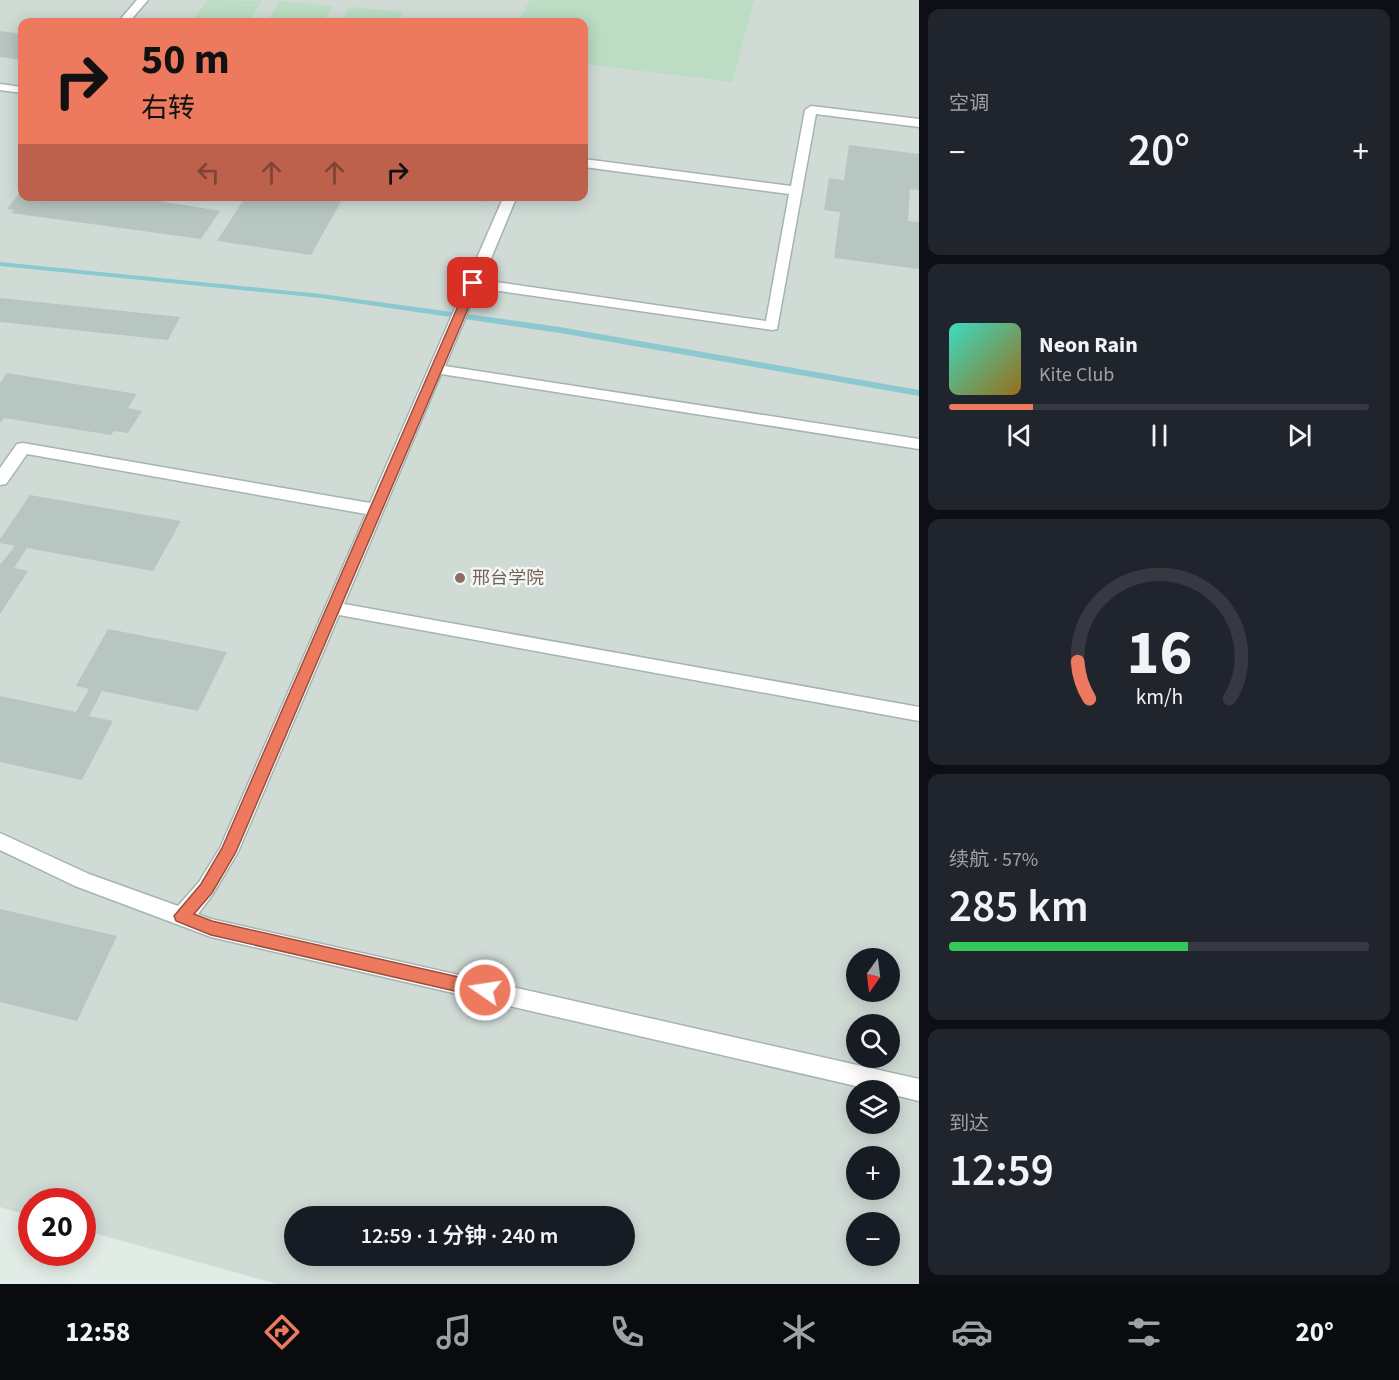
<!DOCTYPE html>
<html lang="zh">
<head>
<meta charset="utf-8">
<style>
  body { margin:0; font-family:"Source Sans 3","Noto Sans SC",sans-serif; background:#20242c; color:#f1f3f6; height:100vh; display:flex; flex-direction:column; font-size:22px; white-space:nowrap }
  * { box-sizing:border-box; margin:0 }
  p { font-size:20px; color:#9ea1a6 }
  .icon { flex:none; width:33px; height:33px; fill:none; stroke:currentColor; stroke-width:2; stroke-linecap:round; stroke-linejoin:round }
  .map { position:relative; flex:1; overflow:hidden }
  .panel { display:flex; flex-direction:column; gap:9px; padding:9px; background:#0d0f14; width:480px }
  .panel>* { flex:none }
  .guide { position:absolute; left:18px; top:18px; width:570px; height:183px; border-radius:12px; box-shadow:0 3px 15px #0003; background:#ed7a5f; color:#111; overflow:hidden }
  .needle { width:39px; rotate:194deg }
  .fabs { position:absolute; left:846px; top:948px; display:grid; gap:12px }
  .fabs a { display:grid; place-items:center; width:54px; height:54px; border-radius:50%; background:#171b24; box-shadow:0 3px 15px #0003; font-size:30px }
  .speed { position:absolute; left:18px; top:1188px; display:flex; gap:12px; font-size:30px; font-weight:700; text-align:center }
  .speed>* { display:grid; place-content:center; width:78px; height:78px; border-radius:50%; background:#171b24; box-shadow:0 3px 15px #0003; line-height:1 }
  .speed .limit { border:9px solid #d22; background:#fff; color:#111 }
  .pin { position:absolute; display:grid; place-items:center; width:51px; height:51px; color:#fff; margin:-26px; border-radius:12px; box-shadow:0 3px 9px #0006 }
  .me { position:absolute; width:66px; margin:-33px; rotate:283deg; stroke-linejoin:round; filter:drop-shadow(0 0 4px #0008) }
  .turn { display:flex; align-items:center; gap:21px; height:126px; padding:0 24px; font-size:27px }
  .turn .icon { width:78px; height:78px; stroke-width:2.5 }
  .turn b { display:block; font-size:42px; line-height:51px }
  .lanes { display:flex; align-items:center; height:57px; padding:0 24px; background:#0003; justify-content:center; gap:30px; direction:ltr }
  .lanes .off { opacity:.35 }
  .big { font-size:45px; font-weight:600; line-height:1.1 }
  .panel .widget { flex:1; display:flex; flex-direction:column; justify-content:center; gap:9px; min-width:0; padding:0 21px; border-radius:12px; background:#20242c }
  .panel .dial { align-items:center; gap:0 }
  .dial svg { height:156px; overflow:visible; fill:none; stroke:#363941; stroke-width:7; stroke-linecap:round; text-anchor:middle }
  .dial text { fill:#f1f3f6; stroke:none }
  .song { display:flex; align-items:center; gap:18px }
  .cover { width:72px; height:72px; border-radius:9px; background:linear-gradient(135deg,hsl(170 70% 55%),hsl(40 70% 35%)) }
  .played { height:6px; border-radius:3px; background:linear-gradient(90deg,#ed7a5f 20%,#363941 20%) }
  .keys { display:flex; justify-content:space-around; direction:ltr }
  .heat { display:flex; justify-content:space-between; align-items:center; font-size:33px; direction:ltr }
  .charge { height:9px; border-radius:4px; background:linear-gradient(90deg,#34c759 57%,#363941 0) }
  .trip { position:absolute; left:284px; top:1206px; width:351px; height:60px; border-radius:30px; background:#171b24; box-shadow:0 3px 15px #0003; font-weight:600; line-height:60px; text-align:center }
  .menu { display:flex; height:96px; justify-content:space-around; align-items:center; background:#090b0e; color:#9ea1a6 }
  .menu .icon { width:42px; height:42px }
  .menu .selected { color:#ed7a5f }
  .menu b { font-size:27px; color:#f1f3f6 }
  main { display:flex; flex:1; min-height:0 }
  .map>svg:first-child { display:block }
</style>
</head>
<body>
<main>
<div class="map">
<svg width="919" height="1284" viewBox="0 0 919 1284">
  <rect width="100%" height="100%" fill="#e2ece7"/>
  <path fill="#d0dbd6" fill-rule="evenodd" d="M0,0h919v1284h-642l-194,-54 -1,-28h-50l-1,14 -31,-9zM22,22h562v174h-562zM856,958h34v34h-34zM856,1024h34v34h-34zM856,1090h34v34h-34zM856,1156h34v34h-34zM294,1216h330v40h-330zM856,1222h34v34h-34z"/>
  <g fill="#bcdcc3">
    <path d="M208,0l54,1 -14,21h-56z"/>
    <path d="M530,0h224l-22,82 -148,-18v-42h-65z"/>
    <path d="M280,1l52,5 -9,16h-56z"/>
    <path d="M350,7l53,5 -6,10h-56z"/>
  </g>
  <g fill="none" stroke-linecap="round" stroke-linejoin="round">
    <path fill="#8cc8cf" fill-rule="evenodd" d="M0,262l321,32 239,33 359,63v6l-359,-63 -239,-35 -321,-32z"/>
  </g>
  <g fill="#b7c6c0">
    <path d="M0,31l22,3v26l-22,-3z"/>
    <path d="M849,145l70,9v36l-9,-1 -2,32 11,1v47l-85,-11 6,-46 -16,-2 5,-32 15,2z"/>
    <path d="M22,190v6h108l90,15 -19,28 -190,-26 3,-3 -7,-1z"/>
    <path d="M246,196h98l-33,59 -94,-14z"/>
    <path d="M455,196h32l-3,6z"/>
    <path d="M0,298l180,19 -12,23 -168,-18z"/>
    <path d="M7,373l130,21 -9,14 14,3 -14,22 -14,-2 -3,4 -107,-17 -4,5v-40z"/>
    <path d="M30,495l151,26 -28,50 -126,-23 -13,20 14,3 -28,43v-49l15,-19 -15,-3v-4z"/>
    <path d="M108,629l119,23 -29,59 -96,-20 -13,25 24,5 -31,59 -82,-18v-66l76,16 13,-23 -13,-3z"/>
    <path d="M0,909l117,27 -40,85 -77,-19z"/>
  </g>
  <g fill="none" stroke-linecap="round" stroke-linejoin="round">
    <g stroke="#a5b4ae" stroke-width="3">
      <g id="minor">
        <path d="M137,0h11l-19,22h-11z"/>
        <path d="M0,84l22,3v6l-22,-3z"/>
        <path d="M811,106l108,13v8l-103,-13 -39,215 -5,1 -294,-42 -33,78 474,73v10l-478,-75 -97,230 575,103v14l-580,-106 -101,237 -25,42 -15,20 13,5 708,160v22l-29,-7v-4h-17l-662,-153 -136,-51 -75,-36v-17l89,41 89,32 21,-24 21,-34 146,-334 -339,-60 -21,30 -6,1v-17l17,-24 6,-1 347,60 134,-307h13l-35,84 284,41 23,-127 -205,-27v-8l207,27 14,-76z"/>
      </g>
    </g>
    <use href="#minor" fill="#fff" fill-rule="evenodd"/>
  </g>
  <path fill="#ed7a5f" stroke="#9a4f3e" stroke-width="1.5" d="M473,280l6,3 -243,569 -24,41 -18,21 18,7 273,62 6,2 3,5 -3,6 -6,2 -274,-63 -35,-14 -2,-5 27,-32 21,-36 246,-565z"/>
  <circle fill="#8d6e63" stroke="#f2f8f5" stroke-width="2" cx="460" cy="578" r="6"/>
  <g text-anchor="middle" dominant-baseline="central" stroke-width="5" stroke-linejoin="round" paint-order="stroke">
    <g font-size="18" fill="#785e54" stroke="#f2f8f5" text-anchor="start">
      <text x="472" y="578">邢台学院</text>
    </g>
  </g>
</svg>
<div class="fabs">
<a><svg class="needle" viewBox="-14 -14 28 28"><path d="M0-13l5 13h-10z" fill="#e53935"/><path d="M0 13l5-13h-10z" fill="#9ea1a6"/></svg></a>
<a><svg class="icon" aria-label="search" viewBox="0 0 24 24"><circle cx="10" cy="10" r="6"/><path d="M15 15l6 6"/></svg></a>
<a><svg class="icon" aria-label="layers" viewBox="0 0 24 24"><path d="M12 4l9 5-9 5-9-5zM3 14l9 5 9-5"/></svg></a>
<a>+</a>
<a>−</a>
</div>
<div class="speed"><div class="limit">20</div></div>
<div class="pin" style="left:473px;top:283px;background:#d93025"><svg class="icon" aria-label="arrive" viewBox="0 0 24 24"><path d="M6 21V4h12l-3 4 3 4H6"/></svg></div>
<svg class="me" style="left:485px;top:990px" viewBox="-20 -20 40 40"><circle r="17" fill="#ed7a5f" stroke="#fff" stroke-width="3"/><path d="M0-11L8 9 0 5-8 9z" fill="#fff"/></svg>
<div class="trip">12:59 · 1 分钟 · 240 m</div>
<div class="guide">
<div class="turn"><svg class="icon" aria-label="right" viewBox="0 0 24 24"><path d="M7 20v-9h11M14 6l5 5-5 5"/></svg><div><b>50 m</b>右转</div></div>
<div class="lanes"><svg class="icon off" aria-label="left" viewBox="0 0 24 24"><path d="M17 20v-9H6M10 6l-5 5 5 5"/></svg><svg class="icon off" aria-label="ahead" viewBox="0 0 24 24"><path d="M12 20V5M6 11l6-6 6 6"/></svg><svg class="icon off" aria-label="ahead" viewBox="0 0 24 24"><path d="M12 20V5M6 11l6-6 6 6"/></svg><svg class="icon" aria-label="right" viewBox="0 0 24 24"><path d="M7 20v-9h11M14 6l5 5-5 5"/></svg></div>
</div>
</div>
<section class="panel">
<div class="widget"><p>空调</p>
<div class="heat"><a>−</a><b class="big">20°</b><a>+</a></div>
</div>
<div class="widget">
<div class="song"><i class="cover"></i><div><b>Neon Rain</b><p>Kite Club</p></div></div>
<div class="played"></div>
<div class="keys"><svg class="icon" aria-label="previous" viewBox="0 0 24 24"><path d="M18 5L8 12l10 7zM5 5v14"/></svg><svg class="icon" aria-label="pause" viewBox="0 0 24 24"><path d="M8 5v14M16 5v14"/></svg><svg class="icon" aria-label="next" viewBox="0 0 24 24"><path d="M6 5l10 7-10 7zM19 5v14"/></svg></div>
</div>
<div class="widget dial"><svg viewBox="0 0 100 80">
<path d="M14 69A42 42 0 1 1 86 69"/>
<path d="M14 69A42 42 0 0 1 8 50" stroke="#ed7a5f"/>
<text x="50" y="56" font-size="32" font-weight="700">16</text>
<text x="50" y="72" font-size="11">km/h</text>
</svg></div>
<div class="widget"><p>续航 · 57%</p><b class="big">285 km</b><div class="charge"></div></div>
<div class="widget"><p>到达</p><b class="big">12:59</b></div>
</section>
</main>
<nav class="menu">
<b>12:58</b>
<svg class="icon selected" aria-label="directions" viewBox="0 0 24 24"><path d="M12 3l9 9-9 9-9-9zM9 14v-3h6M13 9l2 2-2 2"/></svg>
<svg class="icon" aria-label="music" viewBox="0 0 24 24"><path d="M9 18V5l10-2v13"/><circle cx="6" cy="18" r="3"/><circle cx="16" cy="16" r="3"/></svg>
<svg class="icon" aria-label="phone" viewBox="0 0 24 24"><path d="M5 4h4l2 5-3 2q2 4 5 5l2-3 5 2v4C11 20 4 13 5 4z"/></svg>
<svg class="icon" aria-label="climate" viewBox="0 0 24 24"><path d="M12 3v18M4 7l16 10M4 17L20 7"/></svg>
<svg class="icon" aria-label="car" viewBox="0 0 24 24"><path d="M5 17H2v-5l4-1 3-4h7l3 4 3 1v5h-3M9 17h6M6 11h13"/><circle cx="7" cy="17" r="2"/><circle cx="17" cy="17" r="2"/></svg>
<svg class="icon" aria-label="filters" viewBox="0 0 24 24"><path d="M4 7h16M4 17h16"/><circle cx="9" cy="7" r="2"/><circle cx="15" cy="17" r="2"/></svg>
<b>20°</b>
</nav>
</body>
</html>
